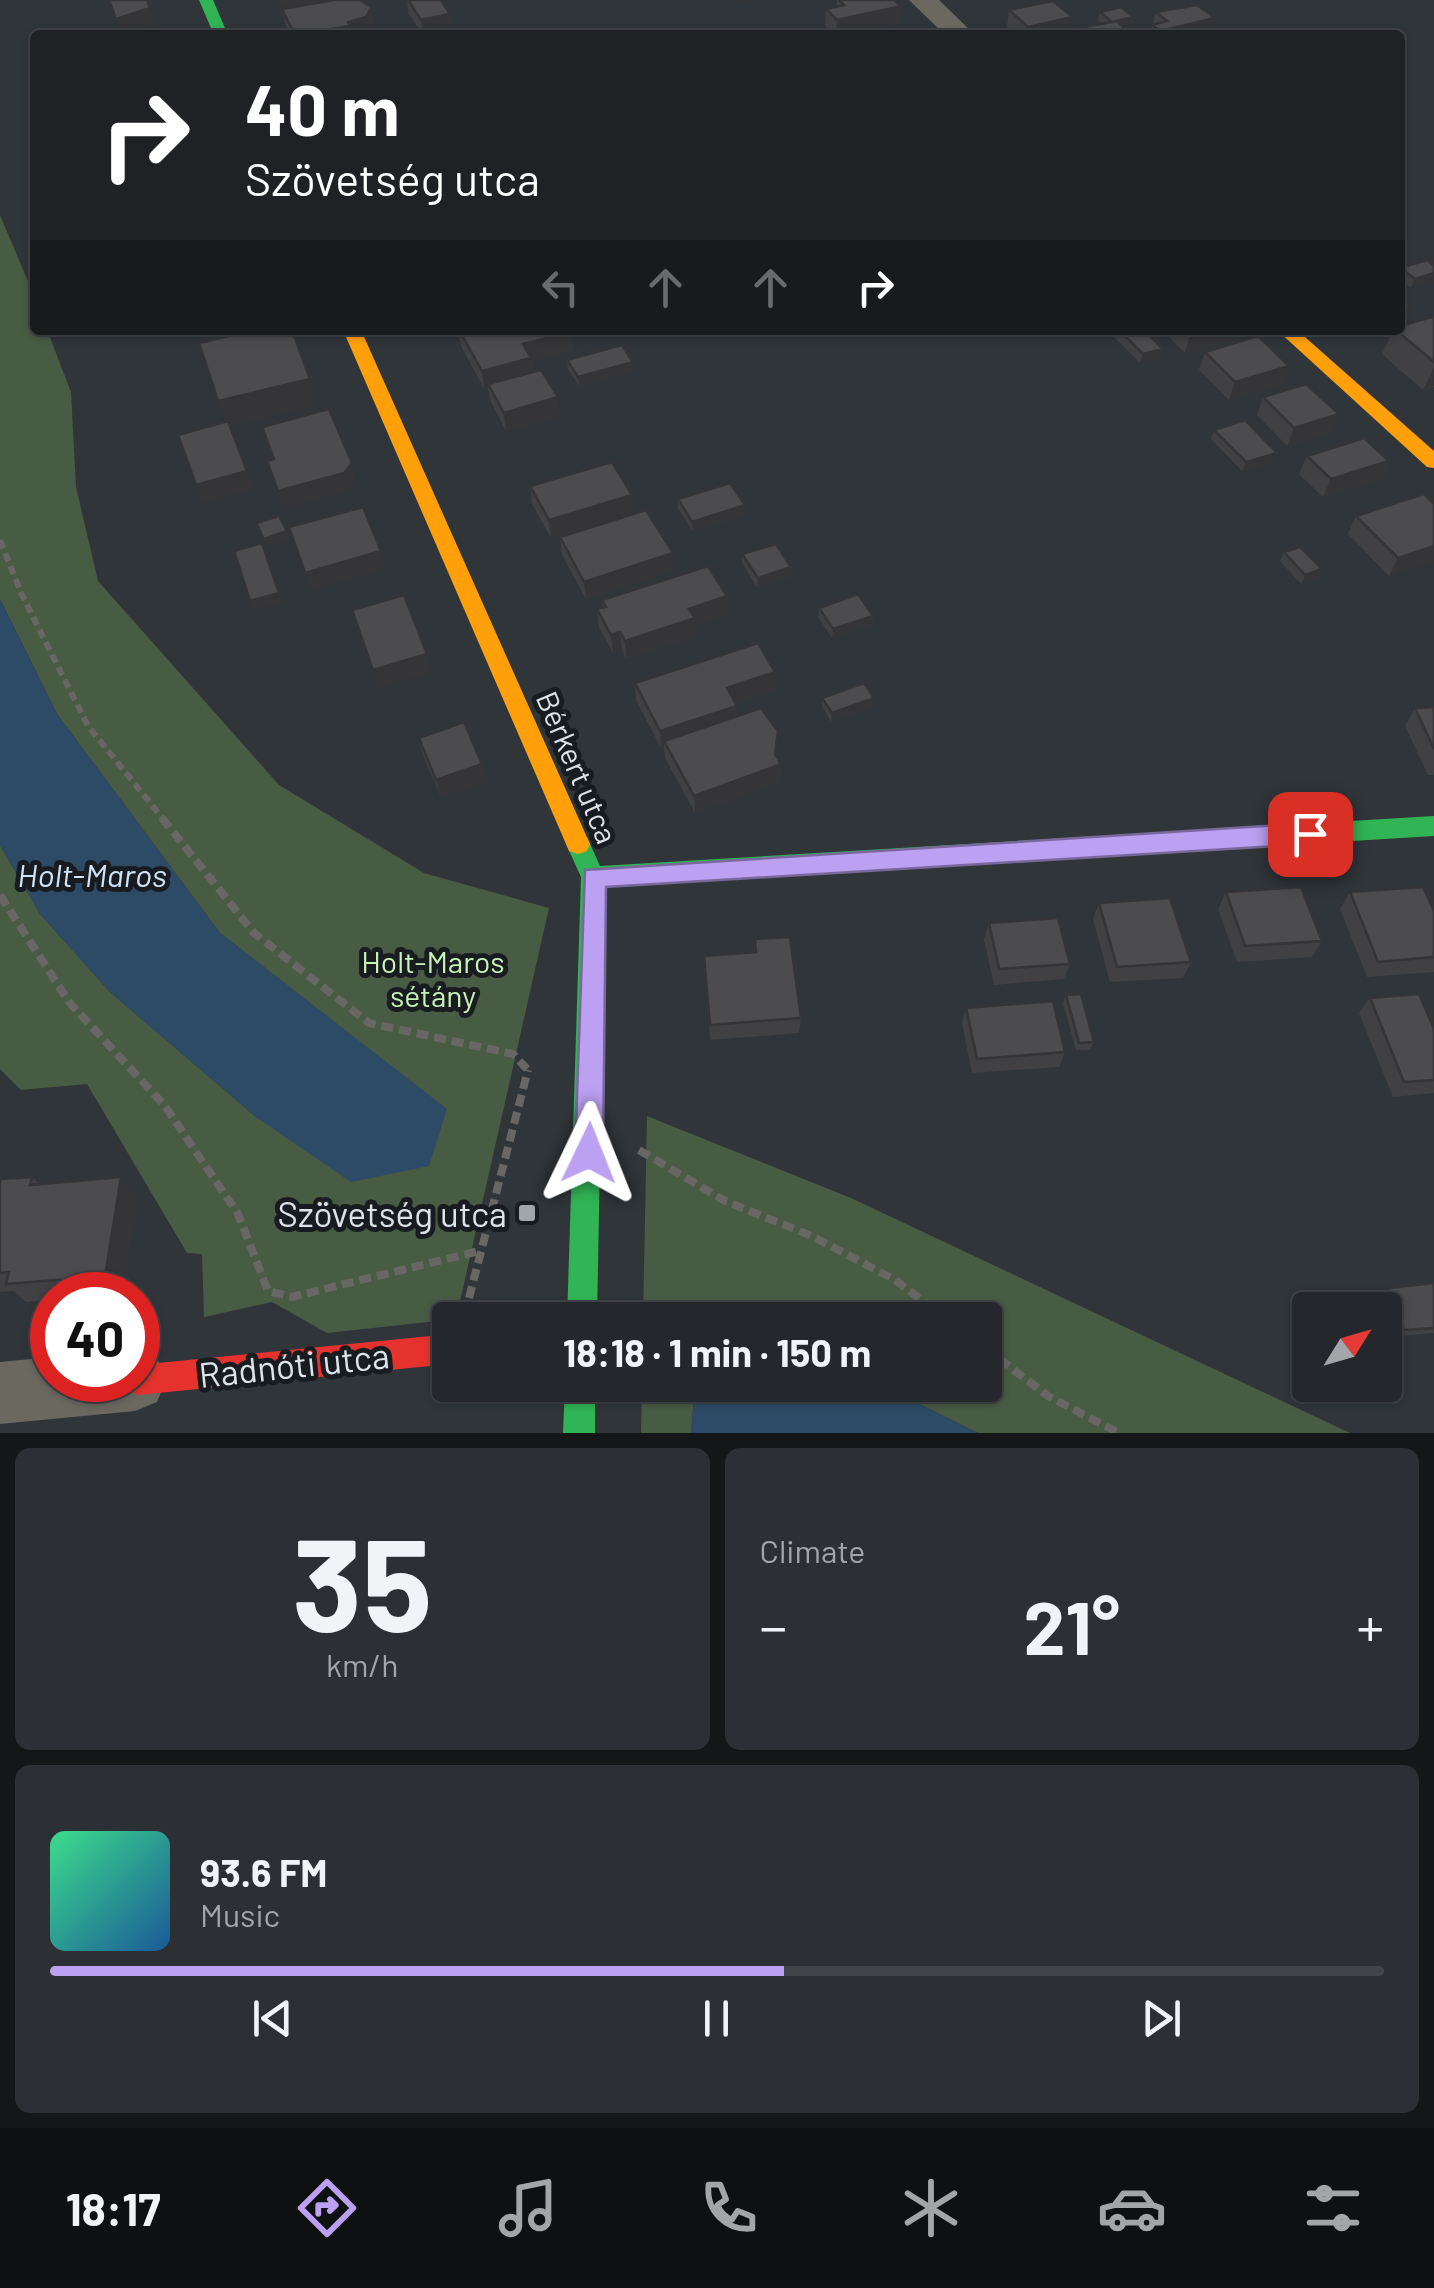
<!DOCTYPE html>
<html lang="en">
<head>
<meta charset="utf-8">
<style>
  body { margin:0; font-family:Barlow,sans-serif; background:#2c3034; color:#f1f3f6; height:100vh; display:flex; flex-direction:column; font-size:38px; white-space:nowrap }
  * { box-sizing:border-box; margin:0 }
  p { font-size:32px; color:#a3a6a9 }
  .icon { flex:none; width:55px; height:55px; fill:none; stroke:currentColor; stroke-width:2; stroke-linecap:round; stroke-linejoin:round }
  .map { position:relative; height:1433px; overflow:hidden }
  .panel { display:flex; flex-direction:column; gap:15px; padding:15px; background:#141618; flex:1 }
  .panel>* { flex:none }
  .banner { position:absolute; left:30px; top:30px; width:1375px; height:305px; border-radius:10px; box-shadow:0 2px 8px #0004,0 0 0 2px #414448; background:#202124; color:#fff; overflow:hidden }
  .needle { width:65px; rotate:53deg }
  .controls { position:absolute; left:1292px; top:1292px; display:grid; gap:20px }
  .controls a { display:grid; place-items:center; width:110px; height:110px; border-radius:10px; background:#24282c; box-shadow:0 2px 8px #0004,0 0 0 2px #414448; font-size:50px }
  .speed { position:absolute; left:30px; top:1272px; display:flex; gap:20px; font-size:50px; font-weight:700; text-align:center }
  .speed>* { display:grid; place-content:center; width:130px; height:130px; border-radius:50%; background:#24282c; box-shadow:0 2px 8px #0004,0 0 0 2px #414448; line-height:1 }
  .speed .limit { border:15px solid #d22; background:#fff; color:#111 }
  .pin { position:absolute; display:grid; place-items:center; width:85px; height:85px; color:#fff; margin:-42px; border-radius:20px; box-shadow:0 5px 15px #0006 }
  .me { position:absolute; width:110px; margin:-55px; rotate:2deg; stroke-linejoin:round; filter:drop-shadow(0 0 8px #0008) }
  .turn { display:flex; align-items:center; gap:35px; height:210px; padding:0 50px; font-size:45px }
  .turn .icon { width:130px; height:130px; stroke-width:2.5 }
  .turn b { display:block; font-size:70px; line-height:85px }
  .lanes { display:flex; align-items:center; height:95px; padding:0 50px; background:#0003; justify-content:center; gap:50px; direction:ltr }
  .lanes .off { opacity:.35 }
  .big { font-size:75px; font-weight:700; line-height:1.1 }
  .panel .card { flex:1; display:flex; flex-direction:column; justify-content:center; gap:15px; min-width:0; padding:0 35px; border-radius:15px; background:#2c3034 }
  .panel .dial { align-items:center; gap:0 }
  .dial b { font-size:130px; line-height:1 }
  .song { display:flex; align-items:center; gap:30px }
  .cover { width:120px; height:120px; border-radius:15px; background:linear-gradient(135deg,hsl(150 70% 55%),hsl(210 70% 35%)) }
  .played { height:10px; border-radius:5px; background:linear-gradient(90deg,#bca0f2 55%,#414448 55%) }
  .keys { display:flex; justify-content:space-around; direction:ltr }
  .heat { display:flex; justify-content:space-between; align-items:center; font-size:55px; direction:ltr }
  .panel .tiles { flex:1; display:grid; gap:15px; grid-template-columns:1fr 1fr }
  .card:last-child { grid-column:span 2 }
  .trip { position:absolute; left:432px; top:1302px; width:570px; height:100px; border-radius:10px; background:#24282c; box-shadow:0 2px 8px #0004,0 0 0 2px #414448; font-weight:700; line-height:100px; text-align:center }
  .tabs { display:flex; height:160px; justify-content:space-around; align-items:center; background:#0e1012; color:#a3a6a9 }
  .tabs .icon { width:70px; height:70px }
  .tabs .on { color:#bca0f2 }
  .tabs b { font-size:45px; color:#f1f3f6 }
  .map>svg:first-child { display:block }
</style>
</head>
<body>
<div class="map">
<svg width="1434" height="1433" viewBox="0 0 1434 1433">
  <rect width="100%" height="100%" fill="#30353a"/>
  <g fill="#485b43">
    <path d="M0,215l35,83v32h12l24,62 5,95 22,94 181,204 145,88 125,35 -93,411 -129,14 -55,-31 -68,15 -2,-63 -15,-1 -100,-169 -66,6 -21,-21v-224l40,69 70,78 146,125 191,-7 -227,-177 -163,-219 -57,-115z"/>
    <path d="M647,1116l204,82 499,235h-372l-97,-48h104v-65h-207l-11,-8 -22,8h-102z"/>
    <path d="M642,1385h53l-4,48h-50z"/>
  </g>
  <g fill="#2d4a66">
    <path d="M0,599l57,115 163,219 227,176 -18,57 -78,16 -95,-65 -146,-125 -70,-78 -40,-69z"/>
    <path d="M695,1385h186l97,48h-287z"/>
  </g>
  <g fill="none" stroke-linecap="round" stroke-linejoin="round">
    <path stroke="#686763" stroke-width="6" stroke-dasharray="9 5" stroke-linecap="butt" d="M0,540l22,55 66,131 76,94"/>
    <g stroke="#686763" stroke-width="8" stroke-dasharray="12 6" stroke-linecap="butt">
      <path d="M162,818l92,115 115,90 144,31 14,15"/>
      <path d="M0,895l69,107 96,104 73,108 30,77 24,6 187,-46"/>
      <path d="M639,1150l86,51 87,35 83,44 53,40"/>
      <path d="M469,1298l59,-228"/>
      <path d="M985,1348l63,48 71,37"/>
    </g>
    <g fill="#6a685f" fill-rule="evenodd">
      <path d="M909,0h30l36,35h-30z"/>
      <path d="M138,1350l19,8 9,22 -9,22 -22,9 -135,13v-62l52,-5v23h86z"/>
    </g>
    <g fill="#30b455" fill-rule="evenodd">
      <path d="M199,0h14l15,35h-14z"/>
      <path d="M1434,816v20l-829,51 -8,433h-30l14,-443 -15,-33 3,-7 9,-3 9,3 13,29z"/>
      <path d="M565,1385h30v48h-32z"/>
    </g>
    <g fill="#ff9f0a" fill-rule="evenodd">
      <path d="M343,330h18l229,514 -3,7 -9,3 -9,-3 -3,-7z"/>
      <path d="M1277,330h20l137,121v17l-7,-1z"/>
    </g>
    <path fill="#e5322d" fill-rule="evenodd" d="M450,1334v30l-312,31 -11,-4 -4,-11h15v-15z"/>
  </g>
  <g fill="#414043">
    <path d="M407,0h34l9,14 3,17 -19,4h-11l-14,-21z"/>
    <path d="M837,0h57l7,6 -2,17 -54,12h-11l-9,-9 1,-17 10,-2z"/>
    <path d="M371,7l3,16 -5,11 -4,1h-75l-4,-9 -4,-17z"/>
    <path d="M1009,10l61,19 32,-5 -4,-4 2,-8 33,5 -1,9 -8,2 7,7h-115l-9,-8z"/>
    <path d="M1156,12l59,6 -4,17h-61z"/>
    <path d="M1427,260l-16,28 -11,-8v-12z"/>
    <path d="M1434,318v69l-11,3 -41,-36 11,-24h7z"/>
    <path d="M458,330l113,2 2,18 -41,11 1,11 27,44 -54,15 -15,-29 -3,-14 -4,1 -23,-43z"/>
    <path d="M1115,330h29l19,19 -3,9 -20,5 -27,-27z"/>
    <path d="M1162,330h75l-3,9 -49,14z"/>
    <path d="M1353,330h29l-22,6z"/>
    <path d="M1205,352l78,32 -54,16 -30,-30z"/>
    <path d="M567,360l66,2v9l-54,15 -11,-17z"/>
    <path d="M1263,397l76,17 -8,18 -44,14 -30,-31z"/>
    <path d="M1214,430l60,32 -32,9 -31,-32z"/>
    <path d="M1307,456l82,5 -8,18 -58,18 -24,-23z"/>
    <path d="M530,486l103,27 -82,25 -19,-34z"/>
    <path d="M678,499l67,16 -53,16 -14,-23z"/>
    <path d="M1434,504l-45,72 -41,-42 8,-18z"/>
    <path d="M560,537l113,34 -87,28 -24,-44z"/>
    <path d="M1284,552l38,17 -4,9 -17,6 -21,-23z"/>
    <path d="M742,554l49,13v9l-34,11 -15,-24z"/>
    <path d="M602,600l125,14 -32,11v11l-69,23 -4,-9 -9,3 -14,-26 -2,-18 6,-1z"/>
    <path d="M819,608l54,8 -1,9 -40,13 -14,-21z"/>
    <path d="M635,683l140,7 -40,13 2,3 -1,10 40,40 5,8 -1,17 -85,32 -30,-55 -1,-11 -3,1 -25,-48z"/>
    <path d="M822,698l51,9 -42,15 -9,-16z"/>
    <path d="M1434,707v68h-6l-23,-49 10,-18z"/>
    <path d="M419,738l63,26 4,17 -45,16 -18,-42z"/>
    <path d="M1226,892l96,49 -10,16 -75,5 -19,-53z"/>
    <path d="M1350,892l84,19v61l-67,5 -27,-68z"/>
    <path d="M1099,903l92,59 -8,16 -73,4 -17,-63z"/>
    <path d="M989,923l81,41 -6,15 -70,6 -10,-46z"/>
    <path d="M755,939l46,79 -2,15 -89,7 -6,-84 50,-4z"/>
    <path d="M1066,995l28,47 -4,8h-14l-13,-47z"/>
    <path d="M1370,998l64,31v64l-41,4 -34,-84z"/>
    <path d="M966,1008l99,44 -6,15 -87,6 -10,-50z"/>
    <path d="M32,1177l7,7 98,12 -15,98 -70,1v4l-26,3 -12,-11 -14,1v-113z"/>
    <path d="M1434,1283v50l-36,3 -15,-42 6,-6z"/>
  </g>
  <g fill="#353437">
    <path d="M278,0h45l-43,8z"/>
    <path d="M739,0h19l-19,4z"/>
    <path d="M901,6l-2,17 -54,12h-9l1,-15z"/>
    <path d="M371,7l3,16 -5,11 -69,1 48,-13z"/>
    <path d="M150,8l5,17 -34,10 -5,-16z"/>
    <path d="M450,14l3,17 -19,4h-10l-3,-15z"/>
    <path d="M1073,17l-4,17 -6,1h-36l1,-8z"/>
    <path d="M1133,17l-1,9 -22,4 2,-8z"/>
    <path d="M1215,18l-4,17h-52l1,-4z"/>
    <path d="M1434,273v8l-23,7 4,-9z"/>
    <path d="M1411,306l-8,18h-3v-15z"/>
    <path d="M426,330h17l-16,4z"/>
    <path d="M1208,330h29l-3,9 -49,14 5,-18z"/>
    <path d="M1363,330h19l-22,6z"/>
    <path d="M571,332l2,18 -41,11 1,15 -45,8v4l-4,1 -2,-18 41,-27z"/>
    <path d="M1163,349l-3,9 -20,5 3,-9z"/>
    <path d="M633,362v9l-54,15 -1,-9z"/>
    <path d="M1289,366l-6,18 -54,16 6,-18z"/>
    <path d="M1434,367v19l-11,4z"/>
    <path d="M310,379l7,26 -90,23 -9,-27z"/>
    <path d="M558,397l2,19 -54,15 -2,-18z"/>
    <path d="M1339,414l-8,18 -44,14 7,-18z"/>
    <path d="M1277,453l-3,9 -32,9 4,-9z"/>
    <path d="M1389,461l-8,18 -58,18 8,-18z"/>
    <path d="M352,463l4,18 -8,10 -64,18 -6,-18z"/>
    <path d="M247,471l6,18 -51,14 -6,-18z"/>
    <path d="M632,495l1,18 -82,25 -2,-18z"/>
    <path d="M745,505v10l-53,16v-9z"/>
    <path d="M287,531l2,10 -22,7 -3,-9z"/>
    <path d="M1434,546v15l-45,15 9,-18z"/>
    <path d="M381,551l5,18 -76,22 -5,-18z"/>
    <path d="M673,553v18l-87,28 -2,-17z"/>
    <path d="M791,567v9l-34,11 1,-9z"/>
    <path d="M1322,569l-4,9 -17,6 4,-9z"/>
    <path d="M279,593l3,9 -28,8 -4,-9z"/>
    <path d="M727,596v18l-32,11v11l-69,23 -1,-18 64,-32z"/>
    <path d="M873,616l-1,9 -40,13 1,-9z"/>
    <path d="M620,632l2,18 -9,3 -2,-18z"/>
    <path d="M427,654l4,18 -53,16 -5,-18z"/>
    <path d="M775,672v18l-48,15v-17z"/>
    <path d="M874,698l-1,9 -42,15 1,-9z"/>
    <path d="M737,706l-1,17 -72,18v6l-3,1 -1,-17z"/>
    <path d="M482,764l4,17 -45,16 -5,-17z"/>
    <path d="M781,764l-1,17 -85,32 -1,-17z"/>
    <path d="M121,1177l16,19 -15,98 -17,-18z"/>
  </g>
  <g fill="#4c4b4e" stroke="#353437" stroke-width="2.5">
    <path d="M109,0h38l3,8 -34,11z"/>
    <path d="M334,0h26l11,7 -5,10 -18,5 2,4 -55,9 -13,-26z"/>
    <path d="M408,0h33l9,14 -29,6z"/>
    <path d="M839,0h55l7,6 -64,14 -11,-11 18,-4z"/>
    <path d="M1053,1l20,16 -45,10 -19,-17z"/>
    <path d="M1197,5l18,13 -55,13 -8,-6 15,-4 -11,-9z"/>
    <path d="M1121,7l12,10 -21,5 -12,-10z"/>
    <path d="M1117,21l14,14h-67l4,-5z"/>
    <path d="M168,27l3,8h-46z"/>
    <path d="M1427,260l7,6v7l-19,6 -15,-11z"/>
    <path d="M1400,297l11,9 -11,3z"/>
    <path d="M1432,317l2,1v44l-38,-32h4v-4z"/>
    <path d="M254,330h38l18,49 -92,22 -19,-58z"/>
    <path d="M459,330h111l1,2 -48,12 8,14 -49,13z"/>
    <path d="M1119,330h25l19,19 -20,5z"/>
    <path d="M1185,330h23l-18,5z"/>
    <path d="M1258,336l31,30 -54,16 -30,-30z"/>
    <path d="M622,345l11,17 -55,15 -11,-17z"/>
    <path d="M541,370l17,27 -54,16 -16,-29z"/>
    <path d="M1306,384l33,30 -45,14 -31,-31z"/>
    <path d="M329,409l23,54 -8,10 -66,18 -11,-30 7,-2 -12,-32z"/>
    <path d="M1245,420l32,33 -31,9 -32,-32z"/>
    <path d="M228,421l19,50 -51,14 -18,-50z"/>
    <path d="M1364,438l25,23 -58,18 -24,-23z"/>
    <path d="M612,462l20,33 -83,25 -19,-34z"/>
    <path d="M730,483l15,22 -53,17 -14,-23z"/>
    <path d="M1424,494l10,10v42l-36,12 -42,-42z"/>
    <path d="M363,507l18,44 -76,22 -16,-46z"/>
    <path d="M646,510l27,43 -89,29 -24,-45z"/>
    <path d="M279,516l8,15 -23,8 -8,-16z"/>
    <path d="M262,543l17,50 -29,8 -16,-50z"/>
    <path d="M776,544l15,23 -33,11 -16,-24z"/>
    <path d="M1300,547l22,22 -17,6 -21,-23z"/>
    <path d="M708,566l19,30 -38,13 6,9 -70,23 -5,-9 -9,3 -14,-26 9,-2 -4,-7z"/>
    <path d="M858,594l15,22 -40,13 -14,-21z"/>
    <path d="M404,595l23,59 -54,16 -21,-60z"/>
    <path d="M758,643l17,29 -48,16 10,18 -77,25 -25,-48z"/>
    <path d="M864,683l10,15 -42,15 -10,-15z"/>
    <path d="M1434,707v42l-19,-41z"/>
    <path d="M761,708l17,23 -3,23 6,10 -87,32 -30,-55z"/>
    <path d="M464,722l18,42 -46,16 -17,-42z"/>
    <path d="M1301,887l21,54 -77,5 -19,-54z"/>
    <path d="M1423,887l11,24v46l-56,5 -28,-70z"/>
    <path d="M1170,898l21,64 -74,5 -18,-64z"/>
    <path d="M1058,918l12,46 -71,5 -10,-46z"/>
    <path d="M790,937l11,81 -91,7 -6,-69 52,-4 -1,-13z"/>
    <path d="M1081,994l13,48 -15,1 -13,-48z"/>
    <path d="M1419,994l15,35v51l-30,2 -34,-84z"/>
    <path d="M1053,1001l12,51 -88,7 -11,-51z"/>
    <path d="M32,1177l-2,8 91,-8 -16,99 -99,8 3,-12 -9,1v-94z"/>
    <path d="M1434,1283v45l-30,2 -15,-42z"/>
  </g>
  <path fill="#bca0f2" stroke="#7a689d" stroke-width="2.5" d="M1310,823l12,11 -12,10 -704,43 -3,266 -4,10 -10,4 -10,-4 -4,-10 10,-283z"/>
  <rect fill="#a0a6ac" stroke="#181c20" stroke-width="4" x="517" y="1203" width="20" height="20" rx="5"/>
  <g text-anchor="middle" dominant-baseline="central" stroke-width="10" stroke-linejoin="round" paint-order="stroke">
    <g font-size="30" fill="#dce3e9" stroke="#181c20">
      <text transform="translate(578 767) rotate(67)">Bérkert utca</text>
    </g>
    <g font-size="30" fill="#c7f3b6" stroke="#181c20">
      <text x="433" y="961">Holt-Maros<tspan x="433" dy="34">sétány</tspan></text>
    </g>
    <g font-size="32" font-style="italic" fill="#cfe4fa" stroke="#181c20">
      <text x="92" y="874">Holt-Maros</text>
    </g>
    <g font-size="35" fill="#dce3e9" stroke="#181c20" text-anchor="end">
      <text x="507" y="1213">Szövetség utca</text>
    </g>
    <g font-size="35" fill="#dce3e9" stroke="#181c20">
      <text transform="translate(294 1364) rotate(-6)">Radnóti utca</text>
    </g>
  </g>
</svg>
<div class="controls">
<a><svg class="needle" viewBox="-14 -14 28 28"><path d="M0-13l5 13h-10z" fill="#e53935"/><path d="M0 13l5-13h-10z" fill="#a3a6a9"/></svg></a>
</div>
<div class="speed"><div class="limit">40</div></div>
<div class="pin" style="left:1310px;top:834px;background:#d93025"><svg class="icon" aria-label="arrive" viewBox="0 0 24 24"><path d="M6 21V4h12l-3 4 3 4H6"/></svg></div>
<svg class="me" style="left:589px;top:1153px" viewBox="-20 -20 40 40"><path d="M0-17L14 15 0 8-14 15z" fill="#bca0f2" stroke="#fff" stroke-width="4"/></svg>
<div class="trip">18:18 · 1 min · 150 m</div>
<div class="banner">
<div class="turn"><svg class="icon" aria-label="right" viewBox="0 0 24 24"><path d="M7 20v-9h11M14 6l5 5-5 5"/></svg><div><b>40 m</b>Szövetség utca</div></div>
<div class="lanes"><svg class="icon off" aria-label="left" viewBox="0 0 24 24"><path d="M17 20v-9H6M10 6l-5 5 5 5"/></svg><svg class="icon off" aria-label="ahead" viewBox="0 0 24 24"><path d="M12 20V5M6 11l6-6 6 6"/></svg><svg class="icon off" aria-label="ahead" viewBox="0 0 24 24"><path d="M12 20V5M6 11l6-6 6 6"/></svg><svg class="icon" aria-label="right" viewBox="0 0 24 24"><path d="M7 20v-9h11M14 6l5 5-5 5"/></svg></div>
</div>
</div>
<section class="panel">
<div class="tiles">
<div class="card dial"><b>35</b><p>km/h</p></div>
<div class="card"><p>Climate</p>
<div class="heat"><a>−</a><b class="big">21°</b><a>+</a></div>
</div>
<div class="card">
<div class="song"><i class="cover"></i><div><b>93.6 FM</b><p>Music</p></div></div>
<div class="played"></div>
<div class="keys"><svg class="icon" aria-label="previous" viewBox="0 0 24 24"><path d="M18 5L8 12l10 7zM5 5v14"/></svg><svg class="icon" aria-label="pause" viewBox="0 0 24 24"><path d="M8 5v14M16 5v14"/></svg><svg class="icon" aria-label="next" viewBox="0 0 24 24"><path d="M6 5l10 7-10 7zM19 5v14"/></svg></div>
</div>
</div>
</section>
<nav class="tabs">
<b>18:17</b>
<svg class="icon on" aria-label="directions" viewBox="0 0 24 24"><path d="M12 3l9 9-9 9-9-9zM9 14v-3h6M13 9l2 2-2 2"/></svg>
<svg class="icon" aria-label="music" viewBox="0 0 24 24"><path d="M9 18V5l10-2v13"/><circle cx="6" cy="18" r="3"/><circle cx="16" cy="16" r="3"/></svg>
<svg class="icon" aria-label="phone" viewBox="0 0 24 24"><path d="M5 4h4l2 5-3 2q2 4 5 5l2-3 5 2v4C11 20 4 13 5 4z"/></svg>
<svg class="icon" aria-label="climate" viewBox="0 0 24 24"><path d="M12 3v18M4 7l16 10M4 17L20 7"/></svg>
<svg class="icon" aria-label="car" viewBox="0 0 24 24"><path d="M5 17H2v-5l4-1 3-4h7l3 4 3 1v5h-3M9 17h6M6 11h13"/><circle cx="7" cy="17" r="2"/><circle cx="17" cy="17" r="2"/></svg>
<svg class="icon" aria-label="filters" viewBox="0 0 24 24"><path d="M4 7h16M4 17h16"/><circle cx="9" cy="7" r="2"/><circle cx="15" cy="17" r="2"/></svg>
</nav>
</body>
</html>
